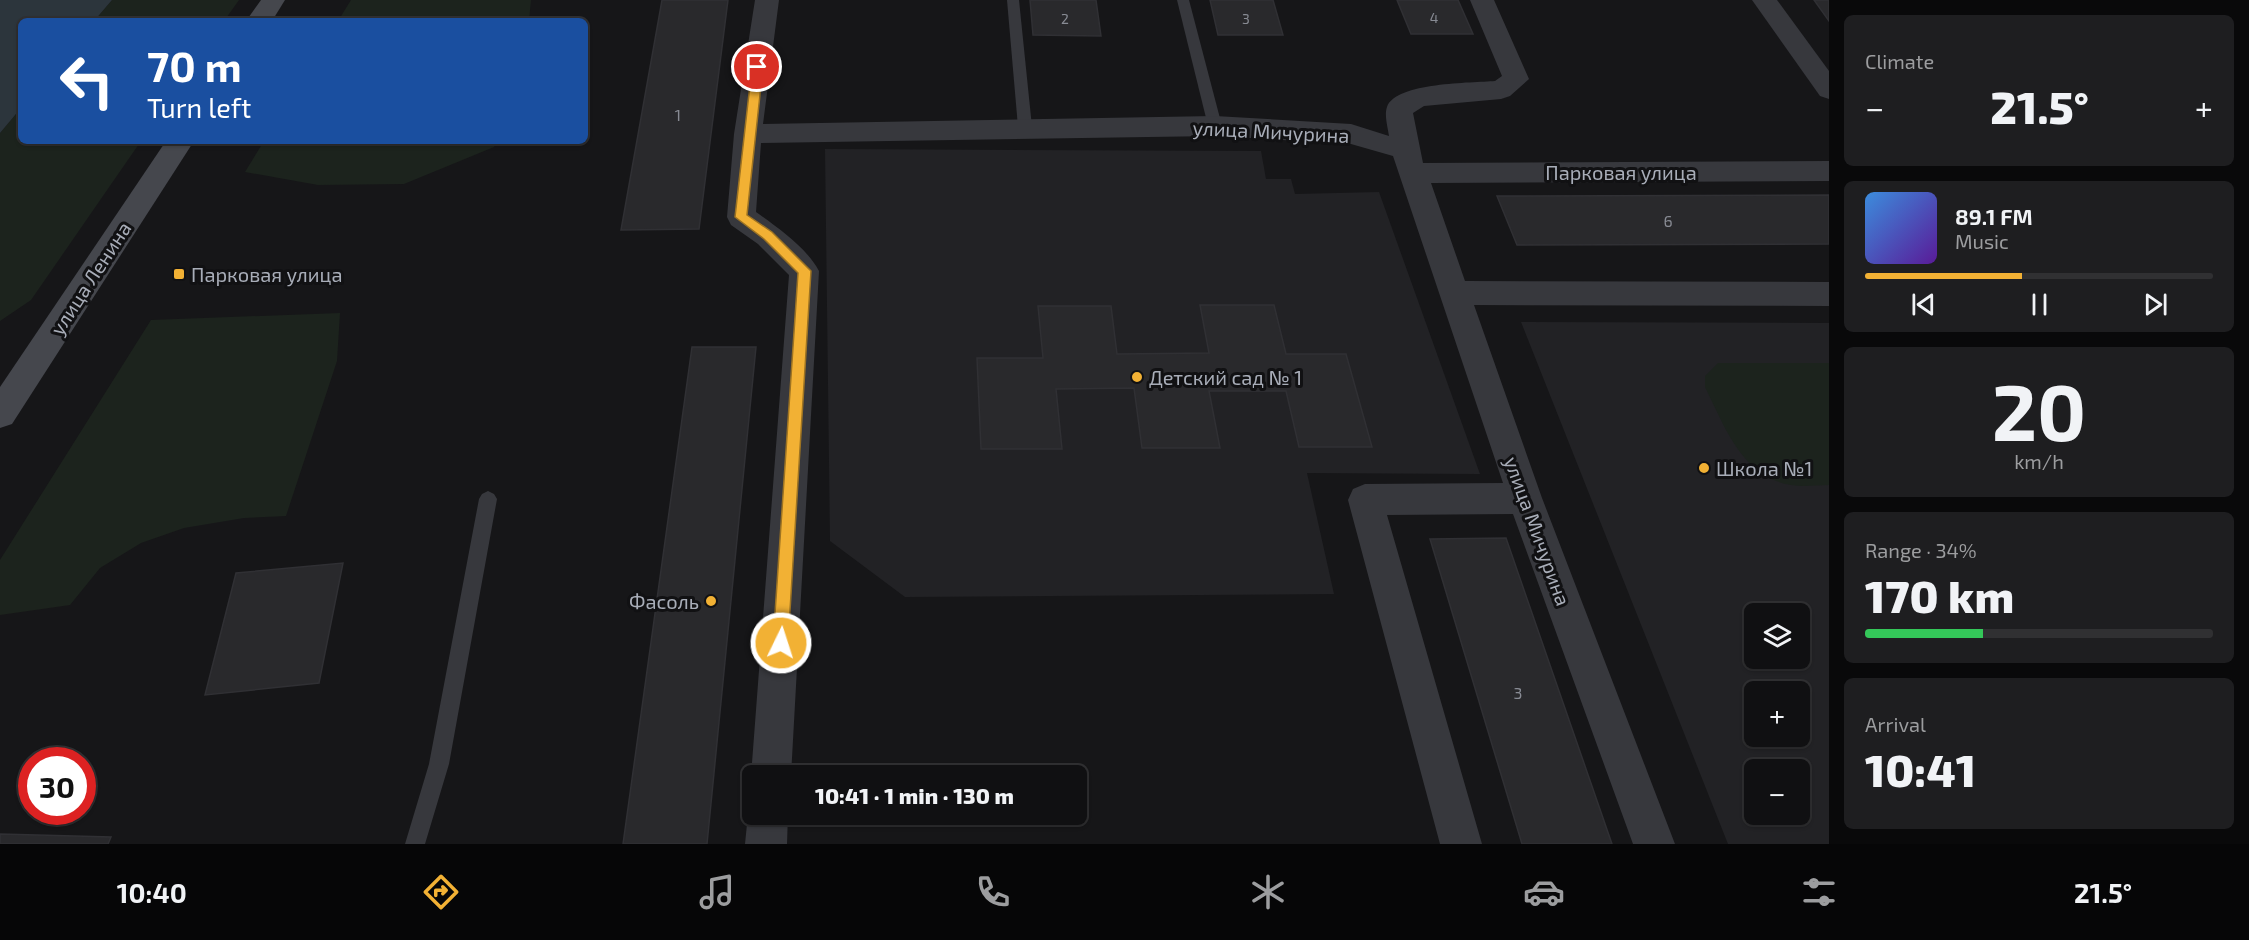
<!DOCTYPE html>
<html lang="en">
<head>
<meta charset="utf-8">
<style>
  body { margin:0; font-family:"Exo 2",sans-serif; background:#1e1e20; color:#f1f3f6; height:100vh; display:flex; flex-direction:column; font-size:22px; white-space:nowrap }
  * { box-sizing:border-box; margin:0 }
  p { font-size:20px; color:#9c9d9f }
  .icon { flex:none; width:33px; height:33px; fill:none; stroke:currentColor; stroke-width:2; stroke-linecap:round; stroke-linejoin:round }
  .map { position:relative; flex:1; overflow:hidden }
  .details { display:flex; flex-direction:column; gap:15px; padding:15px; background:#09090a; width:420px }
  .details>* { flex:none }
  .top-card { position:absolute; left:18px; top:18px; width:570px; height:126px; border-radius:9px; box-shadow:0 2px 4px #0004,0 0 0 2px #303032; background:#1a4fa0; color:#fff; overflow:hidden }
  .controls { position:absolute; left:1744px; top:603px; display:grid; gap:12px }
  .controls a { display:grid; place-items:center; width:66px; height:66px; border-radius:9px; background:#101012; box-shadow:0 2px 4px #0004,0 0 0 2px #303032; font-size:30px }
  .speed { position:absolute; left:18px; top:747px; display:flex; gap:12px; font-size:30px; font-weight:700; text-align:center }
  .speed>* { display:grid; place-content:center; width:78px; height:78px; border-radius:50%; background:#101012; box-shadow:0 2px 4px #0004,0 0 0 2px #303032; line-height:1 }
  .speed .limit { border:9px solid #d22; background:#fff; color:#111 }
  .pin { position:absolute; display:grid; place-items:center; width:51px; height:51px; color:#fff; margin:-26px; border:3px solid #fff; border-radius:50%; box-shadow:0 2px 6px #0007 }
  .me { position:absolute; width:66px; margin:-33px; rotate:4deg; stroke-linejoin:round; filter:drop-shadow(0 0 4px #0008) }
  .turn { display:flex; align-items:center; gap:21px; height:126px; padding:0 30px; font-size:27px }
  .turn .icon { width:78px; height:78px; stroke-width:2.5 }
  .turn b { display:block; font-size:42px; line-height:51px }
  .big { font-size:45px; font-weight:800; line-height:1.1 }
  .details .widget { flex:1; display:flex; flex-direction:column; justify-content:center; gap:9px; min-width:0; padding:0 21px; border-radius:9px; background:#1e1e20 }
  .details .dial { align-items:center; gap:0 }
  .dial b { font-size:78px; line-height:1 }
  .song { display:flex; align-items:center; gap:18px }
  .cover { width:72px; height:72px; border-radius:9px; background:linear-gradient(135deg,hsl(210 70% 55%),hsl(270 70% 35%)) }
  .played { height:6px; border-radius:3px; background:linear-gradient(90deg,#f2b134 45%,#303032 45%) }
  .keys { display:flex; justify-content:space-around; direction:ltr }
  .heat { display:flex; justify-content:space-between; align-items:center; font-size:33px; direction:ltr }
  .charge { height:9px; border-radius:4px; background:linear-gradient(90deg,#34c759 34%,#303032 0) }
  .trip { position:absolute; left:742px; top:765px; width:345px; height:60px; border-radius:9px; background:#101012; box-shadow:0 2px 4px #0004,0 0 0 2px #303032; font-weight:800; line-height:60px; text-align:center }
  .menu { display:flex; height:96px; justify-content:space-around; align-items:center; background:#060607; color:#9c9d9f }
  .menu .icon { width:42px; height:42px }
  .menu .on { color:#f2b134 }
  .menu b { font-size:27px; color:#f1f3f6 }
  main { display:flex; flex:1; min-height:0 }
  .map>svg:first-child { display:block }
</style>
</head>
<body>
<main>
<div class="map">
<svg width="1829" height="844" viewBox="0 0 1829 844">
  <rect width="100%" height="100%" fill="#161618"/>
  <g fill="#222225" fill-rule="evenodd">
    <path d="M825,149l436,2 5,28h25l4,15 84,-2 101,282 -173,-1 27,121 -429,3 -75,-56z"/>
    <path d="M1521,322l308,1v521h-101zM1755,614h45v44h-45zM1755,692h45v44h-45zM1755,770h45v44h-45z"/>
  </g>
  <g fill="#1c231d">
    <path d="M112,0h127l-15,21h-130z"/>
    <path d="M351,0h180l-2,21h-191z"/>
    <path d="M21,108v33h120l-110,159 -31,21v-188z"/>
    <path d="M264,141h233l-3,6 -90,37 -86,1 -73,-13z"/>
    <path d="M340,313l-3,48 -51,155 -42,2 -60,10 -43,15 -41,25 -30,37 -70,10v-55l151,-240z"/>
    <path d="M1718,363h111v122c-12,0 -26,2 -38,0 -49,-8 -66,-58 -86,-98v-11z"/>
  </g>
  <path fill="#2c353c" d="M0,0h112l-18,21h-73v87l-21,25z"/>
  <g fill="#29292c" stroke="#303034" stroke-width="1.5">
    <path d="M662,0h66l-29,229 -78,1z"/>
    <path d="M1030,0h66l5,36 -68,-1z"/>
    <path d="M1210,0h63l10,35h-65z"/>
    <path d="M1397,0h61l15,34h-62z"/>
    <path d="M1814,0h15v21z"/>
    <path d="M1829,195v49l-312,1 -20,-49z"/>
    <path d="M1200,305h74l12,49h60l26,93h-73l-13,-56h-77l11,57h-78l-8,-60 -78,1 6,60h-81l-4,-91h66l-5,-52h73l6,48 92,-1z"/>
    <path d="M692,347h64l-49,497h-84z"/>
    <path d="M1506,538l106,306h-90l-92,-305z"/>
    <path d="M343,563l-24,120 -114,12 31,-122z"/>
    <path d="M0,834l111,3 -3,7h-108z"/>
  </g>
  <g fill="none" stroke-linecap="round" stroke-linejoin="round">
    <g fill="#37383d" fill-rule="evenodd">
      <path d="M1007,0h12l13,127 -7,5 -7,-5z"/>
      <path d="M1177,0h12l33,126 -2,3h-10l-2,-3z"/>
      <path d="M488,491l6,3 3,5 -48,265 -24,80h-20l24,-80 50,-265 3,-5z"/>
    </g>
    <g fill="#37383d" fill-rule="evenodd">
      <path d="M755,0h24l-16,124 452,-8 136,8 38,12c-1,-8 -5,-21 -2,-29 9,-25 85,-24 108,-26l7,-5 -32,-76h24l35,79 -19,17 -9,3 -77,7 -11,7 10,50 406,-2v20l-398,2 34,98 364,1v24l-355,-1 68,193 133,346h-42l-120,-330 -126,1 95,329h-42l-92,-344 5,-11 12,-5 138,-1 -110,-327 -42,-12 -136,-8 -454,7 -5,69c22,16 50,35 63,59l-28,505h-38v5l-2,-5 38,-501 -31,-31 -27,-19 -4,-8 7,-83z"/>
      <path d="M1752,0h25l52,71v28l-9,-3z"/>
      <path d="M753,801v13h35l-1,30h-42l3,-30z"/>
    </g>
    <g fill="#45474d" fill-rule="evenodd">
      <path d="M261,0h24l-13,21h-26z"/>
      <path d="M166,141h28l-182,283 -12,4v-41z"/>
    </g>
  </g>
  <path fill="#f2b134" stroke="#9d7322" stroke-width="1.5" d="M757,63l6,4 -16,148 25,17 39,39 -23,372 -2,5 -5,2 -6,-2 -2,-5 25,-370 -34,-34 -29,-22 17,-150z"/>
  <g fill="#f2b134" stroke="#111113" stroke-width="2">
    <rect x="173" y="268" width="12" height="12" rx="3"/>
    <circle cx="1137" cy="377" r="6"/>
    <circle cx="1704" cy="468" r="6"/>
    <circle cx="711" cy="601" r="6"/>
  </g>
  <g text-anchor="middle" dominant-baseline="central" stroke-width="6" stroke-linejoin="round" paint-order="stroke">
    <g font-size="14" fill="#888b94">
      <text x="1434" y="17">4</text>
      <text x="1065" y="18">2</text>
      <text x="1246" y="18">3</text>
    </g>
    <g font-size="16" fill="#888b94">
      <text x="678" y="114">1</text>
      <text x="1668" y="220">6</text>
      <text x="1518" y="692">3</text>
    </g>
    <g font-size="20" fill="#a8adb8" stroke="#111113">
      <text transform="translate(1271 131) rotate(3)">улица Мичурина</text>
      <text x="1621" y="172">Парковая улица</text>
      <text transform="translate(90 278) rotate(-57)">улица Ленина</text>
      <text transform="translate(1538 531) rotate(70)">улица Мичурина</text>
    </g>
    <g font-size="20" fill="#a8adb8" stroke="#111113" text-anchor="start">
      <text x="191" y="274">Парковая улица</text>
      <text x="1149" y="377">Детский сад № 1</text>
      <text x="1716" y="468">Школа №1</text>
      <text x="699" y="601" text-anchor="end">Фасоль</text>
    </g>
  </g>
</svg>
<div class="controls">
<a><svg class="icon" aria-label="layers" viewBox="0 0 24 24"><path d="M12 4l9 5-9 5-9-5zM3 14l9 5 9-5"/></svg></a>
<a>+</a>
<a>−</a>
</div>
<div class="speed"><div class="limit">30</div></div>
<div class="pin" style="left:757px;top:67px;background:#d93025"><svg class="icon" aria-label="arrive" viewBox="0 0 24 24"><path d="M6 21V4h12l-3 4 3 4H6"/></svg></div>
<svg class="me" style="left:781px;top:643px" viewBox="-20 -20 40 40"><circle r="17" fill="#f2b134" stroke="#fff" stroke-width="3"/><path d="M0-11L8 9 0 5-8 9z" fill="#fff"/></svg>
<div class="trip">10:41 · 1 min · 130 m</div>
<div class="top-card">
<div class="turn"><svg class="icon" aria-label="left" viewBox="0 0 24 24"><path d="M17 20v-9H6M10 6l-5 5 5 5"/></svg><div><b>70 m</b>Turn left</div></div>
</div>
</div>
<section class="details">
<div class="widget"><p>Climate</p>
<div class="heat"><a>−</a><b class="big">21.5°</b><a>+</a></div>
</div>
<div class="widget">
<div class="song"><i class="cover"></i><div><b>89.1 FM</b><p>Music</p></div></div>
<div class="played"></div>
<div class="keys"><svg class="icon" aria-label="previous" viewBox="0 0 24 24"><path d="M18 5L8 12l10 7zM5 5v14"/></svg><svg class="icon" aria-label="pause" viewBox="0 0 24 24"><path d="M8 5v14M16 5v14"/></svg><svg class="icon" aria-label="next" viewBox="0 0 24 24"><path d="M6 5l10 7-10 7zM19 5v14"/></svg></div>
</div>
<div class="widget dial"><b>20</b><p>km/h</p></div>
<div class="widget"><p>Range · 34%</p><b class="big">170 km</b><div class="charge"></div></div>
<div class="widget"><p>Arrival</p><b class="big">10:41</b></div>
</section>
</main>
<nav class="menu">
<b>10:40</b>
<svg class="icon on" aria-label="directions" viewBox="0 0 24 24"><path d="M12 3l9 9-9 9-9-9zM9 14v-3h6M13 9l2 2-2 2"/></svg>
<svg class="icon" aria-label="music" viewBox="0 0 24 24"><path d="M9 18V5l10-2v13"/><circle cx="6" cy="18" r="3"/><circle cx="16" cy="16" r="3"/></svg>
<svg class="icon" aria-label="phone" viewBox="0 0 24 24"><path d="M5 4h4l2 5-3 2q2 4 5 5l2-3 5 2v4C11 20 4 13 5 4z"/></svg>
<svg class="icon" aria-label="climate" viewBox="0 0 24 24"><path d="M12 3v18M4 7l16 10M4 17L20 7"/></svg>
<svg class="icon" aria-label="car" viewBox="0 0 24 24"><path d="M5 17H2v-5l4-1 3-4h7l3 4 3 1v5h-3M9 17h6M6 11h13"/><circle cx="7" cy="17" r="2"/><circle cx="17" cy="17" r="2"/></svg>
<svg class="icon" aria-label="filters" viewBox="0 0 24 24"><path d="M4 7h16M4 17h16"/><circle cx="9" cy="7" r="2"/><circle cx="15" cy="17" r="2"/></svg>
<b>21.5°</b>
</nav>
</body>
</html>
